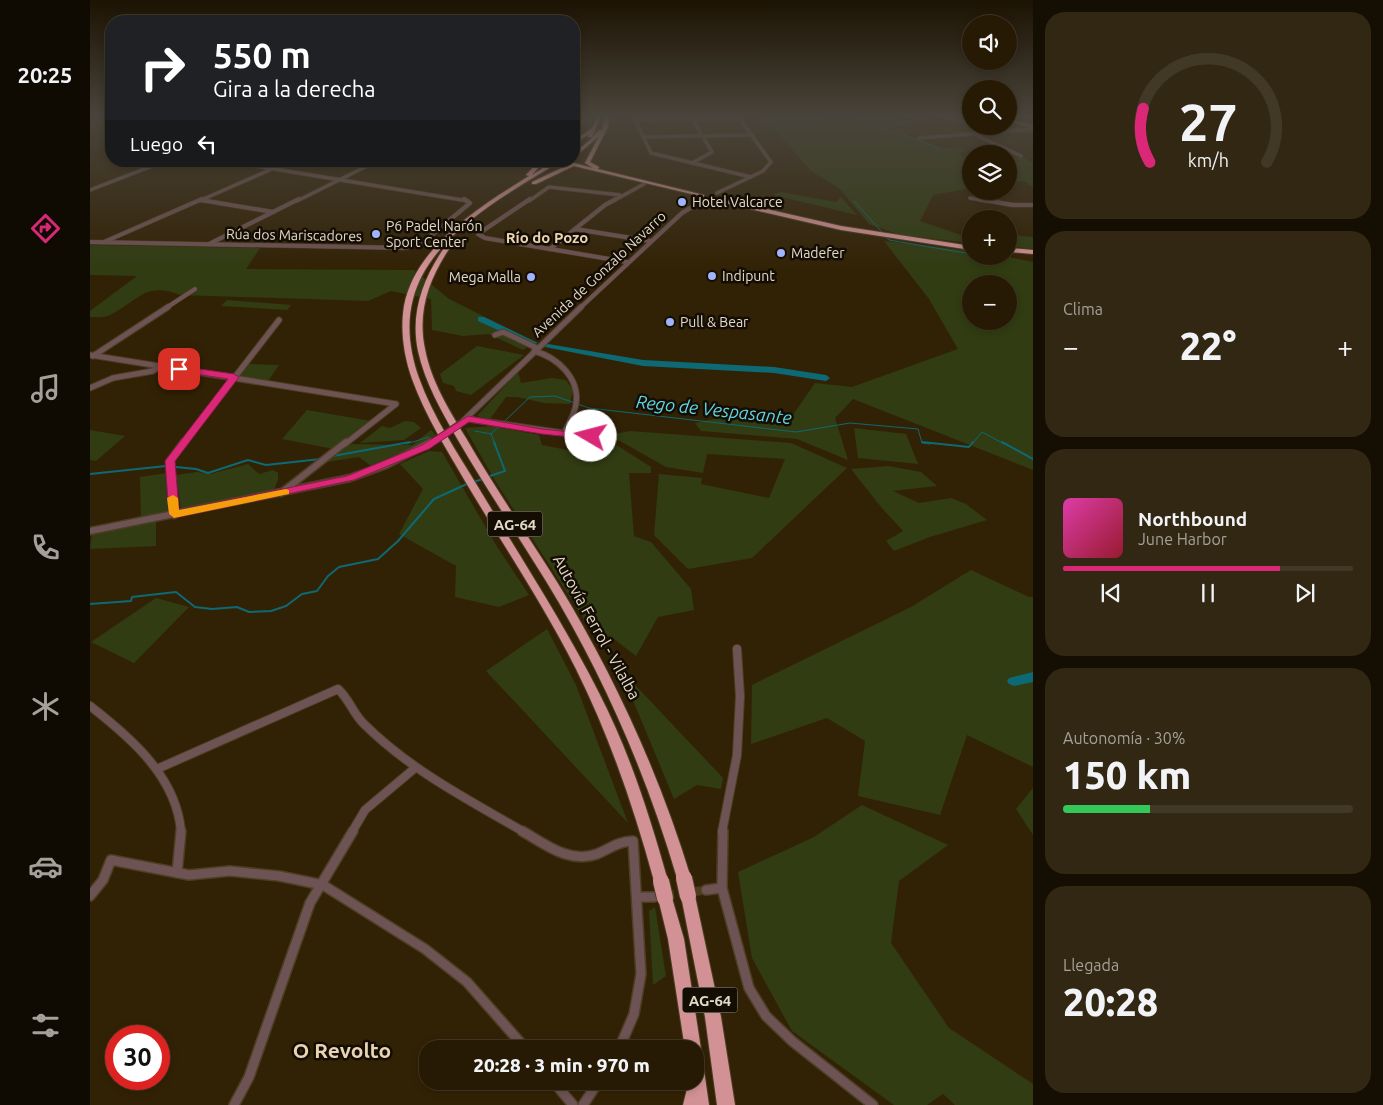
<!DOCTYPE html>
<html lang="es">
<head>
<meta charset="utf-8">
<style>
  body { margin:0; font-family:Ubuntu,sans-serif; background:#322713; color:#f1f3f6; height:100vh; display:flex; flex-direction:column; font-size:19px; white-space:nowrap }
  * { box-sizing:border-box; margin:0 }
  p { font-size:16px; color:#a4a19a }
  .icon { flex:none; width:28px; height:28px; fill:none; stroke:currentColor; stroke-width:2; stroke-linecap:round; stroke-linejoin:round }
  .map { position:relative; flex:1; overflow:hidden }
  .sheet { display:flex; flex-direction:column; gap:12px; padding:12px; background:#150e02; width:350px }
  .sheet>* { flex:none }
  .top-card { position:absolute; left:15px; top:15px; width:475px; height:152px; border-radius:20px; box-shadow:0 2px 8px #0003,0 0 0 1px #423826; background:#202124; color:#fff; overflow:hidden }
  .tools { position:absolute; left:872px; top:15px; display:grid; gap:10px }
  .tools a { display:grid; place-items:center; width:55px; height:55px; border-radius:50%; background:#261a04; box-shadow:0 2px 8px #0003,0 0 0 1px #423826; font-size:25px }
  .speed { position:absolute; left:15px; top:1025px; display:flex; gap:10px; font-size:25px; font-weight:700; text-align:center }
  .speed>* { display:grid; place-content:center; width:65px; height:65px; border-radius:50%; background:#261a04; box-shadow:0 2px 8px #0003,0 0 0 1px #423826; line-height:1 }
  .speed .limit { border:8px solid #d22; background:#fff; color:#111 }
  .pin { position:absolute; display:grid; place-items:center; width:42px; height:42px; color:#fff; margin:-21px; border-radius:10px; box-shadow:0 2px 8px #0006 }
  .me { position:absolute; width:55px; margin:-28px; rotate:278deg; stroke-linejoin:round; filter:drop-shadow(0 0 4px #0008) }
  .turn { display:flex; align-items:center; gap:18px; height:105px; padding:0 25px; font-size:22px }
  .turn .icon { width:65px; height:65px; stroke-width:2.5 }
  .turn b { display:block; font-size:35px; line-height:42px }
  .then { display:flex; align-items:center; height:48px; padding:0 25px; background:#0003; gap:10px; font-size:19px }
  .big { font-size:38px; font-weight:800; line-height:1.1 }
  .sheet .widget { flex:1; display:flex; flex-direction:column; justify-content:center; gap:8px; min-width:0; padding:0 18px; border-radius:20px; background:#322713 }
  .sheet .dial { align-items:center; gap:0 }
  .dial svg { height:130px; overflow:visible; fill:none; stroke:#423826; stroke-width:7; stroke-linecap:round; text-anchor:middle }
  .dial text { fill:#f1f3f6; stroke:none }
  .song { display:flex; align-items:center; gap:15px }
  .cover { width:60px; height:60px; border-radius:8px; background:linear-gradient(135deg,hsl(320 70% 55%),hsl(350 70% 35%)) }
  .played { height:5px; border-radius:2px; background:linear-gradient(90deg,#db2777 75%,#423826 75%) }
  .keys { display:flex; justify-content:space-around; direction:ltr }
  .heat { display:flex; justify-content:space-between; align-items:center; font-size:28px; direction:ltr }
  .charge { height:8px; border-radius:4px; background:linear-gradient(90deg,#34c759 30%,#423826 0) }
  .trip { position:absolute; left:329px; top:1040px; width:285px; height:50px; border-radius:20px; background:#261a04; box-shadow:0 2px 8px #0003,0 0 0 1px #423826; font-weight:800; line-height:50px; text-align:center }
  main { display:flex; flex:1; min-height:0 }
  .dock { display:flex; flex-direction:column; width:90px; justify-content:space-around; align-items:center; background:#0f0a02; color:#a4a19a }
  .dock .icon { width:35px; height:35px }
  .dock .selected { color:#db2777 }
  .dock b { font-size:22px; color:#f1f3f6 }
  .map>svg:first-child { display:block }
</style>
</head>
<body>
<main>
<nav class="dock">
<b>20:25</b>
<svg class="icon selected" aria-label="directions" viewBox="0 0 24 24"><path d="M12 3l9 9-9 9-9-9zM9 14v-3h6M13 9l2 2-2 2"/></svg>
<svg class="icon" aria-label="music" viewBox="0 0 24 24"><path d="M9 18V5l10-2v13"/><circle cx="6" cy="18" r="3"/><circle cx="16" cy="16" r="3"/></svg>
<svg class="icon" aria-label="phone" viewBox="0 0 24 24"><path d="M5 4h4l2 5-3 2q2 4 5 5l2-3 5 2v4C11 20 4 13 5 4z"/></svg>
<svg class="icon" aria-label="climate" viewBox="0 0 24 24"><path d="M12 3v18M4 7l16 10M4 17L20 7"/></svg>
<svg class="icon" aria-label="car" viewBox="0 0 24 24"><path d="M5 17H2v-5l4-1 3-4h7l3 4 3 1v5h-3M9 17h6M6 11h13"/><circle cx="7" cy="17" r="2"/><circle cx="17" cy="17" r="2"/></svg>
<svg class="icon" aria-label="filters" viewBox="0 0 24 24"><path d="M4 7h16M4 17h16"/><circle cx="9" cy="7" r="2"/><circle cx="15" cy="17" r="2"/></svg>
</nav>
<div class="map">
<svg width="943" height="1105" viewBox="0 0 943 1105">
  <rect width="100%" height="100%" fill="#322205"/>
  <g fill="#313c12" fill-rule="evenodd">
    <path d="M667,115h65l1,8 21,1 23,-9h19l12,6 11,-1 5,4 -6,3 -8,-2 -16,5 32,8 25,10 19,-1 7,4 -9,2 13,10v25l-38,7 -13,26 47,16 4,-1v7l-71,-8 -31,-11 -29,-35 -30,-19 -37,-43 -9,-1z"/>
    <path d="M919,156l16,2 8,5v24l-9,-6 -15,2v-9l7,-1 -7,-6z"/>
    <path d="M691,192l55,10 5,-5 16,18 -84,-20z"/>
    <path d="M919,231l12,5 12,1v12l-24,-3z"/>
    <path d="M794,241l87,10v5h32l30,6v208l-180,-71 -18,19 13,42 -51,-21 -96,-8 -6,-8 28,-6 63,8 29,-42 37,4 106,-38 -29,-50zM881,284h38v37h-38z"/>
    <path d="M0,245l170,3 -14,21 168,1 35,29 86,43 -12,8 -34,-16 -26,2 -31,-6 -1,-31 -40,-8 -23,10 -188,-6c-35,-14 -42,6 -70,20 -6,3 -14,2 -20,2v-6l47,-35 -47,-1z"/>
    <path d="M137,300l64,5 -4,5 -66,-4z"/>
    <path d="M387,346l47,9 -53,40 -15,-4 -2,-5 -11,-3 -3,-9z"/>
    <path d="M156,364l33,1 -11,16 -31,-5z"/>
    <path d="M428,372l3,11 31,-5 14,2 7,10 -3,14 -26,-1 -27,-6h-11l-16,22 -13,-3z"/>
    <path d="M217,410l64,11 -37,28 -52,-10z"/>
    <path d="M315,421l9,1 7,6 -17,12 -44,3 22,-17 8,2z"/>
    <path d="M402,426l47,9 3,10 51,10 -3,-14 25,3 36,23v6h-22l5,63 17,6 40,47 3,21 -36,7 -22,39 -26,-20h-15l-101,-157 -29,-51z"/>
    <path d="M764,428l52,6 12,30 -60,-6z"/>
    <path d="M0,430l35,6 -29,25 -6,-1z"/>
    <path d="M341,430l5,5 -25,16 -40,15 -12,-9 -32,5 24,-18 61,1z"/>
    <path d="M540,431l161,12 56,25 -95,90 -64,11 -34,-34 5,-61 43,4 -1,6 68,14 16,-39 -78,-5 -4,19 -37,-6 -46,-26 -20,-4z"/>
    <path d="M339,451l13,1 54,93 33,50 -30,12 -44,-10 1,-31 -57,-32 24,-45 -23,-25z"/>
    <path d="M158,464l11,10 14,-4 5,3v7l-5,12 -92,18 -5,-35 21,-3 13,2z"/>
    <path d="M798,466l33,6 16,14 -44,5 26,12 32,-5 15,6 21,16 -57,17 -36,14 -8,-10 17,-10 -22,-24 -30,-38z"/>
    <path d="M77,473l2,40 -28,5 -1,-41z"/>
    <path d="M66,521v25l-66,3 2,-15z"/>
    <path d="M881,570l58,27h4v170l-66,-32 -27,80 -82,-19 7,-55 -38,-23 -76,26 1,-59 159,-78z"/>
    <path d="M66,598l33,9 -55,56 -43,-21z"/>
    <path d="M457,629l29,56 52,138 -142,-152z"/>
    <path d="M530,669l103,109 -2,11 -24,-4 -23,14z"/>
    <path d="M943,788v47l-17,-26z"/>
    <path d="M772,805l86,40 -49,36 -8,62 58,85 84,56v21h-78l-12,-11 -16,11h-33l-102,-74 -40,-73 -14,-86 76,-35z"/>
    <path d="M565,907l11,69 -13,9 -4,-74z"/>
  </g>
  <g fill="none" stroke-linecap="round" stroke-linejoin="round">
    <g stroke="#0d6974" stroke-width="1">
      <path d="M814,115l18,3 -43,12 17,2 45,17"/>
      <path d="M764,201l35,39 82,14"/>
      <path d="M385,431l16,3 39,-37 25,-1 34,12 207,24 54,-9 68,6 4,14 8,1"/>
      <path d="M401,434l4,10"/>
      <path d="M316,444l23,-7"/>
      <path d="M882,444l10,-12 22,12"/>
    </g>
    <g stroke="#0d6974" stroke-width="2">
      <path d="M832,442l47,5 4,-5"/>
      <path d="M912,442l31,17"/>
      <path d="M243,456l77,-14"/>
      <path d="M0,474l76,-8 30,3 12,4 40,-13 18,5 55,-6"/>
      <path d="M397,477l18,-6 -11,-29"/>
      <path d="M383,482l10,-3"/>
      <path d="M0,604l41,-3 1,-4 44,-5 19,15 17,2 25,-2 12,5 22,-1 15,-5 16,-12 15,-3 11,-15 11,-9 39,-8 20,-18 36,-42 35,-16"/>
    </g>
    <g fill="#0d6974" fill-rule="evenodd">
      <path d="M388,317h6l54,26 -7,2 -53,-24z"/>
      <path d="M452,343l101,17 131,7 52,8 4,3 -4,3 -52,-8 -131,-7 -98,-19h-3z"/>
      <path d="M943,672v10l-19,4 -5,-2 -2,-3 2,-3z"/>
    </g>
    <path stroke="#4d3d22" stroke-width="9" stroke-dasharray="9 5" stroke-linecap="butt" d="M575,896l41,-6"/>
    <g stroke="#4e3f24" stroke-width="4.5">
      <g id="minor-far5">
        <path d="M543,115l18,38 100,24"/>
        <path d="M600,115l22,37 -20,11"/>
        <path d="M850,115l31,9"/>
        <path d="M931,115l12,1"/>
        <path d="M545,120l105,-1"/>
        <path d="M484,124l9,-2 2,-7"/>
        <path d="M888,126l17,5"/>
        <path d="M886,135l45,21"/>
        <path d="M554,137l109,-2"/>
        <path d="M829,138l114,-9"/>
        <path d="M136,161l242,40"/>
        <path d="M0,190l75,-29"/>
        <path d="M627,193l46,-22 8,-9 -34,-47"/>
        <path d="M880,198l16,3"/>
        <path d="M111,200l3,1"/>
        <path d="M109,201l91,-40"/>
        <path d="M207,201l80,-40"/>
        <path d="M439,201l20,-14 71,8"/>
        <path d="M523,201l31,-17"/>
      </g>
    </g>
    <g stroke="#4e3f24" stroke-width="5">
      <g id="minor-far4">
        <path d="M440,199l-52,35 7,4 142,24"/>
        <path d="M888,199l35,6h20"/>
        <path d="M111,200l72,12"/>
        <path d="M485,229l75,12"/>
        <path d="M0,242l315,6 17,-5 48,-40 -6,-4"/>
        <path d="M14,242l98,-43"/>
        <path d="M119,244l90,-45"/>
        <path d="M460,249l55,-44 11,-6"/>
        <path d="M76,308l29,-19"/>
        <path d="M490,308l102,-95 20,-12"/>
      </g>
    </g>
    <g stroke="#4e3f24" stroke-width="7">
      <g id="minor-far3">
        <path d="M405,335l8,-3 34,16"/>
        <path d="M444,351c23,6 46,27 42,53 -1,10 -8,20 -12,29"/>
        <path d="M0,355l306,49 -51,40"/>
        <path d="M3,356l75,-49"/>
        <path d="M0,388l23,-10 40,-7 8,-5"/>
        <path d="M378,419l123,18"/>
        <path d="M371,423l120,-116"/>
        <path d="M93,444l96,-124"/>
        <path d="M339,444l7,-4"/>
      </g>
    </g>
    <g stroke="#4e3f24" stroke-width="9">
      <g id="minor-far2">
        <path d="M191,493l65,-51"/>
        <path d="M84,515l-4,-54 14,-19"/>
        <path d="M0,531l260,-53 36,-13 45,-23"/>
      </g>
    </g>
    <g stroke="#4e3f24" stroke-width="10">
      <g id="minor-far1">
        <path d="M0,706c40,31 87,71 91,126"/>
        <path d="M67,769l181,-80c11,10 15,24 25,34 47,47 104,76 161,109"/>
        <path d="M262,832l13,-22 50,-42"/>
        <path d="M632,832l15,-77 3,-59 -3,-47"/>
      </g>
    </g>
    <g stroke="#4e3f24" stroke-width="12">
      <g id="minor">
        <path d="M432,831c23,13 47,33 75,23 12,-5 22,-13 36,-13l8,133 -7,40 -15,35"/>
        <path d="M633,831l-1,57 27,100 17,28 26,25 81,64"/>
        <path d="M87,873l4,-42"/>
        <path d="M616,890l16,-2"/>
        <path d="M0,896l13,-16 8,-20 78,15 41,-4 49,5 44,9 102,64 42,33 59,67"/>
        <path d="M547,897h17"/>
        <path d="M463,1081l20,24"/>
        <path d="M144,1105l15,-28 61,-174 43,-72"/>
        <path d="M493,1105l16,-24"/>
      </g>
    </g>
    <g stroke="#4e3f24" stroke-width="2">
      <path id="major" d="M919,119l24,7v2l-24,-7z"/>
    </g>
    <g stroke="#4e3f24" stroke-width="2">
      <g id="highway">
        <path d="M508,115h4l-10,22h-4l1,-3 -15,10v-3l18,-13z"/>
        <path d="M515,117l4,1 -1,9 -18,35 9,5 -1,2 106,26v2l-130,-31 -38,18h-4v-2l36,-17 -9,-3c-53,33 -129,72 -146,137 -7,26 -3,54 6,79 14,39 38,74 59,109 41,68 85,135 121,206 31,60 51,124 69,188l-2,4 -5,2 -5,-2 -2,-4c-20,-73 -44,-144 -78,-212 -33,-65 -74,-126 -111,-188 -19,-33 -40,-66 -53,-102 -8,-23 -12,-48 -8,-73 11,-60 77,-100 125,-130l-3,-1 13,-14h5l-12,14 22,-14 20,2 19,5 -8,-5 14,-27 -23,20h-2v-3l16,-13 9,-10h3z"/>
        <path d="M623,197l128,29 130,20v4l-130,-20 -130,-30 -1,-1z"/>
        <path d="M354,248l5,1c-20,30 -32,63 -24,100 6,32 24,61 41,89 28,49 61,96 91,144 57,93 102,191 134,296l-2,4 -5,2 -5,-2 -2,-4c-31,-105 -74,-204 -131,-297 -29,-47 -60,-93 -88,-141 -16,-28 -33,-57 -40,-89 -8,-38 5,-72 26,-103z"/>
        <path d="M919,248l24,2v4l-24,-2z"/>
        <path d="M598,890l5,1 2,5 26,121 14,88h-18l-12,-88 -24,-121 2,-5z"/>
        <path d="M575,891l5,2 2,5 12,41 17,110 -4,7 4,1 2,6 6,42h-26l6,-24h6v-32h-10l-17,-110 -10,-41 2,-5z"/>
      </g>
    </g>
    <use href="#minor-far5" stroke="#6e5354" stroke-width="3"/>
    <use href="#minor-far4" stroke="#6e5354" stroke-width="4"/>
    <use href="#minor-far3" stroke="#6e5354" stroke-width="5"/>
    <use href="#minor-far2" stroke="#6e5354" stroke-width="6"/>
    <use href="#minor-far1" stroke="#6e5354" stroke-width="8"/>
    <use href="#minor" stroke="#6e5354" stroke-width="9"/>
    <use href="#major" fill="#b68082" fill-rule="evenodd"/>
    <use href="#highway" fill="#d29295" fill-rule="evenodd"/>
    <g stroke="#4e3f24" stroke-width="7" stroke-linecap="butt">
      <path id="minor-bridge" d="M346,440l25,-17"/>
    </g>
    <g stroke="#4e3f24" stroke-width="6" stroke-linecap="butt">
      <path id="highway-bridge-far1" d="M471,164l4,-3"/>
    </g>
    <g stroke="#4e3f24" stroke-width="18" stroke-linecap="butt">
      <g id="highway-bridge">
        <path d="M594,878l4,18"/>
        <path d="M571,881l4,17"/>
      </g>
    </g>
    <use href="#minor-bridge" stroke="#6e5354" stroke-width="5"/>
    <use href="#highway-bridge-far1" stroke="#d29295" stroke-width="5"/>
    <use href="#highway-bridge" stroke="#d29295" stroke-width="16"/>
  </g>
  <linearGradient id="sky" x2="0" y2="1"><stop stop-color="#1c1303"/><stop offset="0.43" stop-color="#49443b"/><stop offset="1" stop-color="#49443b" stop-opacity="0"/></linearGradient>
  <rect width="943" height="270" fill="url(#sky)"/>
  <path fill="#db2777" stroke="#8e194d" d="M89,366l55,8 5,3 -64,84 4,49 168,-34 75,-31 46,-29 74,13 49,5 5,2 -5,3 -49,-5 -73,-12 -40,27 -75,31 -180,38 -5,-4 -4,-53 63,-82 -52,-8v-4z"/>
  <path fill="#f59e0b" d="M196,489l3,1v4l-115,24 -5,-4 -2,-16 6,-3 5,3 1,12z"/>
  <g fill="#a1b3fd" stroke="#140d03" stroke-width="2">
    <circle cx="592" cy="202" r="5"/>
    <circle cx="286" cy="234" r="5"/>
    <circle cx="691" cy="253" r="5"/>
    <circle cx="622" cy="276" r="5"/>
    <circle cx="441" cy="277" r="5"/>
    <circle cx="580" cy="322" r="5"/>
  </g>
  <g text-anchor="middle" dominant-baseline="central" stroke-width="5" stroke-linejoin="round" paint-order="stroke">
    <g font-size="14" fill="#e3d9c9" stroke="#140d03" text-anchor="start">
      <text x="602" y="202">Hotel Valcarce</text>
      <text x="296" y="226">P6 Padel Narón<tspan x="296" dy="16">Sport Center</tspan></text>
      <text x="701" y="253">Madefer</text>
      <text x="632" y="276">Indipunt</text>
      <text x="431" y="277" text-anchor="end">Mega Malla</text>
      <text x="590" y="322">Pull &amp; Bear</text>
    </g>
    <g font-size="14" fill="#e3d9c9" stroke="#140d03">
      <text transform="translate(204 235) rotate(1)">Rúa dos Mariscadores</text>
      <text transform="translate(509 274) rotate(-43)">Avenida de Gonzalo Navarro</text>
    </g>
    <g font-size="15" font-weight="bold" fill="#e8d3b3" stroke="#140d03">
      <text x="457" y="237">Río do Pozo</text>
    </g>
    <g fill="#140d03" stroke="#a59c8e" stroke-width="1">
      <rect x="397.5" y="511.5" width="55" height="25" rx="4"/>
      <rect x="592.5" y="987.5" width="55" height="25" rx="4"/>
    </g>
    <g font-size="15" font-weight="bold" fill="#e3d9c9">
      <text x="425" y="524">AG-64</text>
      <text x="620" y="1000">AG-64</text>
    </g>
    <g font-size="16" fill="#e3d9c9" stroke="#140d03">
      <text transform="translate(507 627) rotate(61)">Autovía Ferrol - Vilalba</text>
    </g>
    <g font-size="18" font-style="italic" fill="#5fd6e7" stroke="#140d03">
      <text transform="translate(624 409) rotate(6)">Rego de Vespasante</text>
    </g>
    <g font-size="21" font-weight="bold" fill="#e8d3b3" stroke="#140d03">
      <text x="252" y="1050">O Revolto</text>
    </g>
  </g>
</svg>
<div class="tools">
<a><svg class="icon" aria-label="sound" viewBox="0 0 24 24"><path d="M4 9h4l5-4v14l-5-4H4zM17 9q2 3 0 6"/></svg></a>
<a><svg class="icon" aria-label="search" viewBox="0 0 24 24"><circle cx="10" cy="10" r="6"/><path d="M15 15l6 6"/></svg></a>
<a><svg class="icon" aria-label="layers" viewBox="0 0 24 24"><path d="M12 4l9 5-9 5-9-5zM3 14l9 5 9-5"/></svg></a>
<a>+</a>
<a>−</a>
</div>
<div class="speed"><div class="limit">30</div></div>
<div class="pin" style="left:89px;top:369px;background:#d93025"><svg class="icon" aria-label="arrive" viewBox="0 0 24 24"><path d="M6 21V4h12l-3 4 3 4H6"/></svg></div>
<svg class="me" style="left:501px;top:436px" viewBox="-20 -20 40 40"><circle r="19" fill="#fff"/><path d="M0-13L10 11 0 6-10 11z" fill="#db2777"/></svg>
<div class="trip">20:28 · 3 min · 970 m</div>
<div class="top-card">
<div class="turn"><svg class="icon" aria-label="right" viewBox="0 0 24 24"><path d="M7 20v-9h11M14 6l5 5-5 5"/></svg><div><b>550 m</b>Gira a la derecha</div></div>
<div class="then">Luego<svg class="icon" aria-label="left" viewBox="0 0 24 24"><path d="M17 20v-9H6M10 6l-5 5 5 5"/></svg></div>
</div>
</div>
<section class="sheet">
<div class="widget dial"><svg viewBox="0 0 100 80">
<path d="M14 69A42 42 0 1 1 86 69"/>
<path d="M14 69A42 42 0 0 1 10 36" stroke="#db2777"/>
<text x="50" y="56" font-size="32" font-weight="700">27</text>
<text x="50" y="72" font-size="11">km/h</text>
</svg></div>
<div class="widget"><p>Clima</p>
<div class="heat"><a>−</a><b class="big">22°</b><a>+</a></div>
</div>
<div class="widget">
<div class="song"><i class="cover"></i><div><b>Northbound</b><p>June Harbor</p></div></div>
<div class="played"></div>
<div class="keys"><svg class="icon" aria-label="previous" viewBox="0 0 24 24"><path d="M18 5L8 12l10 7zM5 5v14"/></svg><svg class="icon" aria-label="pause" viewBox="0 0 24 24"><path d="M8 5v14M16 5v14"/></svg><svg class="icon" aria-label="next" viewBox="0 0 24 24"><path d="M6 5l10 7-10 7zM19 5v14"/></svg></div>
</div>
<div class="widget"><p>Autonomía · 30%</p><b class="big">150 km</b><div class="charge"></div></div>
<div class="widget"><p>Llegada</p><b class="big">20:28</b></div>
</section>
</main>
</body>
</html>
